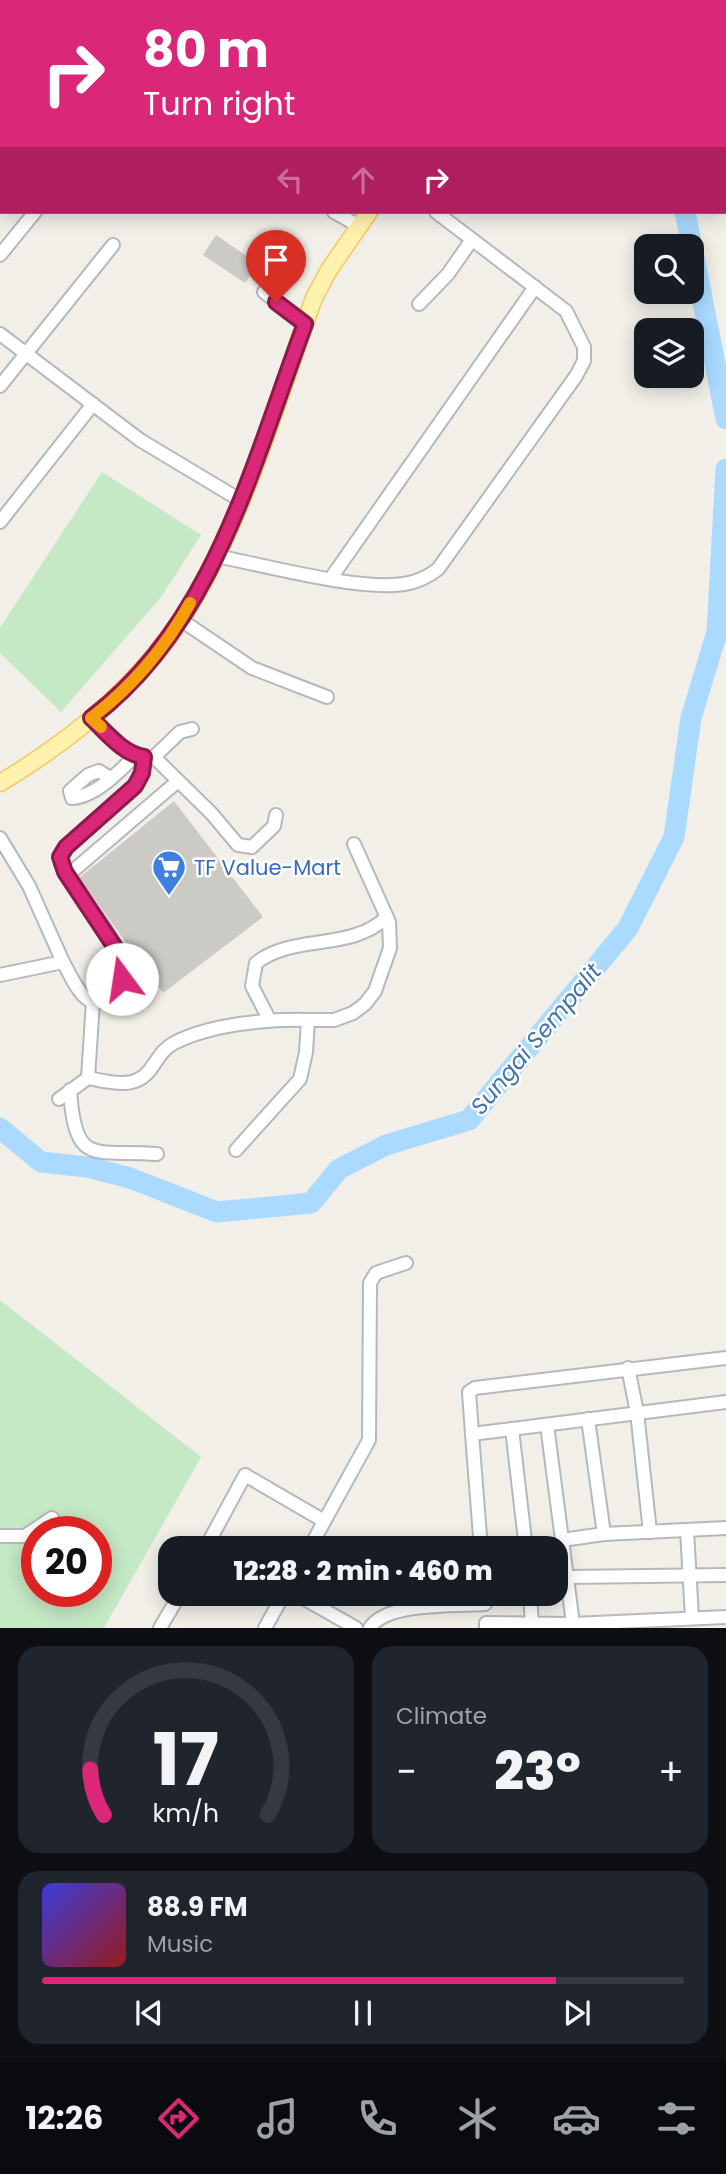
<!DOCTYPE html>
<html lang="en">
<head>
<meta charset="utf-8">
<style>
  body { margin:0; font-family:Poppins,sans-serif; background:#20242c; color:#f1f3f6; height:100vh; display:flex; flex-direction:column; font-size:26px; white-space:nowrap }
  * { box-sizing:border-box; margin:0 }
  p { font-size:23px; color:#9ea1a6 }
  .icon { flex:none; width:38px; height:38px; fill:none; stroke:currentColor; stroke-width:2; stroke-linecap:round; stroke-linejoin:round }
  .map { position:relative; height:1628px; overflow:hidden }
  .drawer { display:flex; flex-direction:column; gap:18px; padding:18px; background:#0d0f14; flex:1 }
  .drawer>* { flex:none }
  .guide { position:absolute; left:0px; top:0px; width:726px; height:214px; box-shadow:0 4px 18px #0003; background:#db2777; color:#fff; overflow:hidden }
  .fabs { position:absolute; left:634px; top:234px; display:grid; gap:14px }
  .fabs a { display:grid; place-items:center; width:70px; height:70px; border-radius:14px; background:#171b24; box-shadow:0 4px 18px #0003; font-size:35px }
  .speed { position:absolute; left:21px; top:1516px; display:flex; gap:14px; font-size:35px; font-weight:700; text-align:center }
  .speed>* { display:grid; place-content:center; width:91px; height:91px; border-radius:50%; background:#171b24; box-shadow:0 4px 18px #0003; line-height:1 }
  .speed .limit { border:10px solid #d22; background:#fff; color:#111 }
  .pin { position:absolute; display:grid; place-items:center; width:60px; height:60px; color:#fff; margin:-72px -30px; border-radius:50% 50% 50% 0; rotate:-45deg; box-shadow:0 0 7px #0007 }
  .pin .icon { rotate:45deg }
  .me { position:absolute; width:77px; margin:-38px; rotate:346deg; stroke-linejoin:round; filter:drop-shadow(0 0 5px #0008) }
  .turn { display:flex; align-items:center; gap:24px; height:147px; padding:0 28px; font-size:32px }
  .turn .icon { width:91px; height:91px; stroke-width:2.5 }
  .turn b { display:block; font-size:49px; line-height:60px }
  .lanes { display:flex; align-items:center; height:66px; padding:0 28px; background:#0003; justify-content:center; gap:35px; direction:ltr }
  .lanes .off { opacity:.35 }
  .big { font-size:52px; font-weight:800; line-height:1.1 }
  .drawer .tile { flex:1; display:flex; flex-direction:column; justify-content:center; gap:10px; min-width:0; padding:0 24px; border-radius:21px; background:#20242c }
  .drawer .dial { align-items:center; gap:0 }
  .dial svg { height:182px; overflow:visible; fill:none; stroke:#363941; stroke-width:7; stroke-linecap:round; text-anchor:middle }
  .dial text { fill:#f1f3f6; stroke:none }
  .song { display:flex; align-items:center; gap:21px }
  .cover { width:84px; height:84px; border-radius:10px; background:linear-gradient(135deg,hsl(240 70% 55%),hsl(0 70% 35%)) }
  .played { height:7px; border-radius:4px; background:linear-gradient(90deg,#db2777 80%,#363941 80%) }
  .keys { display:flex; justify-content:space-around; direction:ltr }
  .heat { display:flex; justify-content:space-between; align-items:center; font-size:38px; direction:ltr }
  .drawer .tiles { flex:1; display:grid; gap:18px; grid-template-columns:1fr 1fr }
  .tile:last-child { grid-column:span 2 }
  .trip { position:absolute; left:158px; top:1536px; width:410px; height:70px; border-radius:21px; background:#171b24; box-shadow:0 4px 18px #0003; font-weight:800; line-height:70px; text-align:center }
  .tabs { display:flex; height:112px; justify-content:space-around; align-items:center; background:#090b0e; color:#9ea1a6 }
  .tabs .icon { width:49px; height:49px }
  .tabs .on { color:#db2777 }
  .tabs b { font-size:32px; color:#f1f3f6 }
  .map>svg:first-child { display:block }
</style>
</head>
<body>
<div class="map">
<svg width="726" height="1628" viewBox="0 0 726 1628">
  <rect width="100%" height="100%" fill="#f1efe8"/>
  <g fill="#c5e8c5" fill-rule="evenodd">
    <path d="M102,472l99,63 -40,62 -100,115 -61,-59v-25z"/>
    <path d="M0,1300l201,157 -97,171h-104zM37,1531h59v60h-59z"/>
  </g>
  <g fill="none" stroke-linecap="round" stroke-linejoin="round">
    <g stroke="#aadaff" stroke-width="21">
      <path d="M646,0l1,2"/>
      <path d="M685,212l41,207"/>
      <path d="M0,1128l41,34 46,5 43,11 87,34 94,-9 28,-34 47,-24 83,-25 159,-192 46,-91 17,-119 26,-86 9,-163"/>
    </g>
  </g>
  <g fill="#cccac5">
    <path d="M216,235l42,29 -13,19 -42,-28z"/>
    <path d="M174,801l89,116 -100,76 -84,-115z"/>
  </g>
  <g fill="none" stroke-linecap="round" stroke-linejoin="round">
    <g stroke="#b5b8bc" stroke-width="16">
      <g id="minor">
        <path d="M201,0l2,2"/>
        <path d="M602,0l2,2"/>
        <path d="M85,2l1,-2"/>
        <path d="M289,2l1,-2"/>
        <path d="M399,2l1,-2"/>
        <path d="M571,2l1,-2"/>
        <path d="M0,113l2,-3"/>
        <path d="M334,212l25,14"/>
        <path d="M0,255l35,-43"/>
        <path d="M264,292l41,32"/>
        <path d="M419,304l29,-30 23,-33"/>
        <path d="M0,334l140,106 100,60"/>
        <path d="M0,386l113,-141"/>
        <path d="M0,522l93,-118"/>
        <path d="M216,556c48,9 142,35 188,28 13,-2 24,-7 34,-15l138,-193 8,-15v-14l-18,-36 -130,-99"/>
        <path d="M331,578l204,-291"/>
        <path d="M181,620l71,48 75,29"/>
        <path d="M91,718l33,30 19,9"/>
        <path d="M192,729l-12,3 -26,25 58,57 26,31 14,2 22,-21 2,-11"/>
        <path d="M110,778l-11,-7 -11,4 -18,16 2,7c23,-1 48,-27 63,-42"/>
        <path d="M0,838l29,48 34,76"/>
        <path d="M67,876l-6,-12 1,-12 73,-66 6,-13 2,-16"/>
        <path d="M0,975l63,-13c6,10 17,37 29,39 24,5 33,-26 29,-43 -6,-21 -41,-61 -54,-82l111,-95"/>
        <path d="M269,1019l-17,-33 4,-23c39,-30 94,-11 131,-46"/>
        <path d="M88,1078l5,-77"/>
        <path d="M70,1090c5,78 24,59 87,64"/>
        <path d="M59,1099l29,-21c21,4 46,12 61,-7 9,-11 12,-21 25,-28 37,-19 93,-24 134,-23"/>
        <path d="M236,1150l64,-71 6,-27 2,-32h26l19,-7 12,-9 10,-13 15,-43 -1,-26 -35,-78"/>
        <path d="M628,1368l9,44 13,120"/>
        <path d="M588,1419l16,115"/>
        <path d="M547,1425l26,199"/>
        <path d="M512,1429l14,120"/>
        <path d="M472,1434l-3,-42 6,-4 251,-30"/>
        <path d="M687,1530l5,88"/>
        <path d="M0,1536h25l27,-18"/>
        <path d="M562,1540l42,-6 122,-6"/>
        <path d="M205,1549l40,-74 79,46"/>
        <path d="M309,1549l60,-109 1,-157 6,-10 30,-10"/>
        <path d="M481,1549l-9,-115 254,-32"/>
        <path d="M567,1577l159,-2"/>
        <path d="M296,1594l60,34"/>
        <path d="M530,1594l2,30"/>
        <path d="M160,1628l20,-34"/>
        <path d="M265,1628l19,-34"/>
        <path d="M370,1628c16,-26 86,-22 115,-24"/>
        <path d="M486,1628v-5l87,1 153,-7"/>
      </g>
    </g>
    <g stroke="#f2c960" stroke-width="19">
      <g id="major">
        <path d="M496,2v-2"/>
        <path d="M0,783c70,-42 135,-94 180,-162 61,-93 96,-218 134,-323l15,-28 40,-58"/>
      </g>
    </g>
    <use href="#minor" stroke="#fff" stroke-width="12"/>
    <use href="#major" stroke="#fff2af" stroke-width="16"/>
  </g>
  <g fill="none" stroke-linecap="round" stroke-linejoin="round">
    <g stroke="#8e194d" stroke-width="18">
      <path id="route" d="M122,979l-2,-24 -55,-83 -5,-15 6,-10 69,-61 7,-13 2,-16c-21,-3 -38,-25 -53,-39 123,-93 162,-256 214,-394l-29,-22"/>
    </g>
    <use href="#route" stroke="#db2777" stroke-width="12"/>
    <path stroke="#f59e0b" stroke-width="12" d="M101,727l-10,-9c40,-30 75,-71 99,-115"/>
  </g>
  <defs>
    <g id="supermarket-pin" transform="scale(1.75)"><path d="M0 17L-7.5 6A9.5 9.5 0 1 1 7.5 6Z" fill="#3f7fe0" stroke="#fff"/><path d="M-6-5.5h2.5l.6 2H6L4.5 2H-2.5L-4.4-4H-6ZM-1.5 3.2a1.3 1.3 0 1 0 .1 0ZM3 3.2a1.3 1.3 0 1 0 .1 0Z" fill="#fff"/></g>
  </defs>
  <g fill-rule="evenodd">
    <use href="#supermarket-pin" x="169" y="867"/>
  </g>
  <g text-anchor="middle" dominant-baseline="central" stroke-width="5" stroke-linejoin="round" paint-order="stroke">
    <g font-size="21" fill="#366cbe" stroke="#fff" text-anchor="start">
      <text x="194" y="867">TF Value-Mart</text>
    </g>
    <g font-size="23" font-style="italic" fill="#4174aa" stroke="#fff">
      <text transform="translate(536 1039) rotate(-50)">Sungai Sempalit</text>
    </g>
  </g>
</svg>
<div class="fabs">
<a><svg class="icon" aria-label="search" viewBox="0 0 24 24"><circle cx="10" cy="10" r="6"/><path d="M15 15l6 6"/></svg></a>
<a><svg class="icon" aria-label="layers" viewBox="0 0 24 24"><path d="M12 4l9 5-9 5-9-5zM3 14l9 5 9-5"/></svg></a>
</div>
<div class="speed"><div class="limit">20</div></div>
<div class="pin" style="left:276px;top:302px;background:#d93025"><svg class="icon" aria-label="arrive" viewBox="0 0 24 24"><path d="M6 21V4h12l-3 4 3 4H6"/></svg></div>
<svg class="me" style="left:122px;top:979px" viewBox="-20 -20 40 40"><circle r="19" fill="#fff"/><path d="M0-13L10 11 0 6-10 11z" fill="#db2777"/></svg>
<div class="trip">12:28 · 2 min · 460 m</div>
<div class="guide">
<div class="turn"><svg class="icon" aria-label="right" viewBox="0 0 24 24"><path d="M7 20v-9h11M14 6l5 5-5 5"/></svg><div><b>80 m</b>Turn right</div></div>
<div class="lanes"><svg class="icon off" aria-label="left" viewBox="0 0 24 24"><path d="M17 20v-9H6M10 6l-5 5 5 5"/></svg><svg class="icon off" aria-label="ahead" viewBox="0 0 24 24"><path d="M12 20V5M6 11l6-6 6 6"/></svg><svg class="icon" aria-label="right" viewBox="0 0 24 24"><path d="M7 20v-9h11M14 6l5 5-5 5"/></svg></div>
</div>
</div>
<section class="drawer">
<div class="tiles">
<div class="tile dial"><svg viewBox="0 0 100 80">
<path d="M14 69A42 42 0 1 1 86 69"/>
<path d="M14 69A42 42 0 0 1 8 49" stroke="#db2777"/>
<text x="50" y="56" font-size="32" font-weight="700">17</text>
<text x="50" y="72" font-size="11">km/h</text>
</svg></div>
<div class="tile"><p>Climate</p>
<div class="heat"><a>−</a><b class="big">23°</b><a>+</a></div>
</div>
<div class="tile">
<div class="song"><i class="cover"></i><div><b>88.9 FM</b><p>Music</p></div></div>
<div class="played"></div>
<div class="keys"><svg class="icon" aria-label="previous" viewBox="0 0 24 24"><path d="M18 5L8 12l10 7zM5 5v14"/></svg><svg class="icon" aria-label="pause" viewBox="0 0 24 24"><path d="M8 5v14M16 5v14"/></svg><svg class="icon" aria-label="next" viewBox="0 0 24 24"><path d="M6 5l10 7-10 7zM19 5v14"/></svg></div>
</div>
</div>
</section>
<nav class="tabs">
<b>12:26</b>
<svg class="icon on" aria-label="directions" viewBox="0 0 24 24"><path d="M12 3l9 9-9 9-9-9zM9 14v-3h6M13 9l2 2-2 2"/></svg>
<svg class="icon" aria-label="music" viewBox="0 0 24 24"><path d="M9 18V5l10-2v13"/><circle cx="6" cy="18" r="3"/><circle cx="16" cy="16" r="3"/></svg>
<svg class="icon" aria-label="phone" viewBox="0 0 24 24"><path d="M5 4h4l2 5-3 2q2 4 5 5l2-3 5 2v4C11 20 4 13 5 4z"/></svg>
<svg class="icon" aria-label="climate" viewBox="0 0 24 24"><path d="M12 3v18M4 7l16 10M4 17L20 7"/></svg>
<svg class="icon" aria-label="car" viewBox="0 0 24 24"><path d="M5 17H2v-5l4-1 3-4h7l3 4 3 1v5h-3M9 17h6M6 11h13"/><circle cx="7" cy="17" r="2"/><circle cx="17" cy="17" r="2"/></svg>
<svg class="icon" aria-label="filters" viewBox="0 0 24 24"><path d="M4 7h16M4 17h16"/><circle cx="9" cy="7" r="2"/><circle cx="15" cy="17" r="2"/></svg>
</nav>
</body>
</html>
